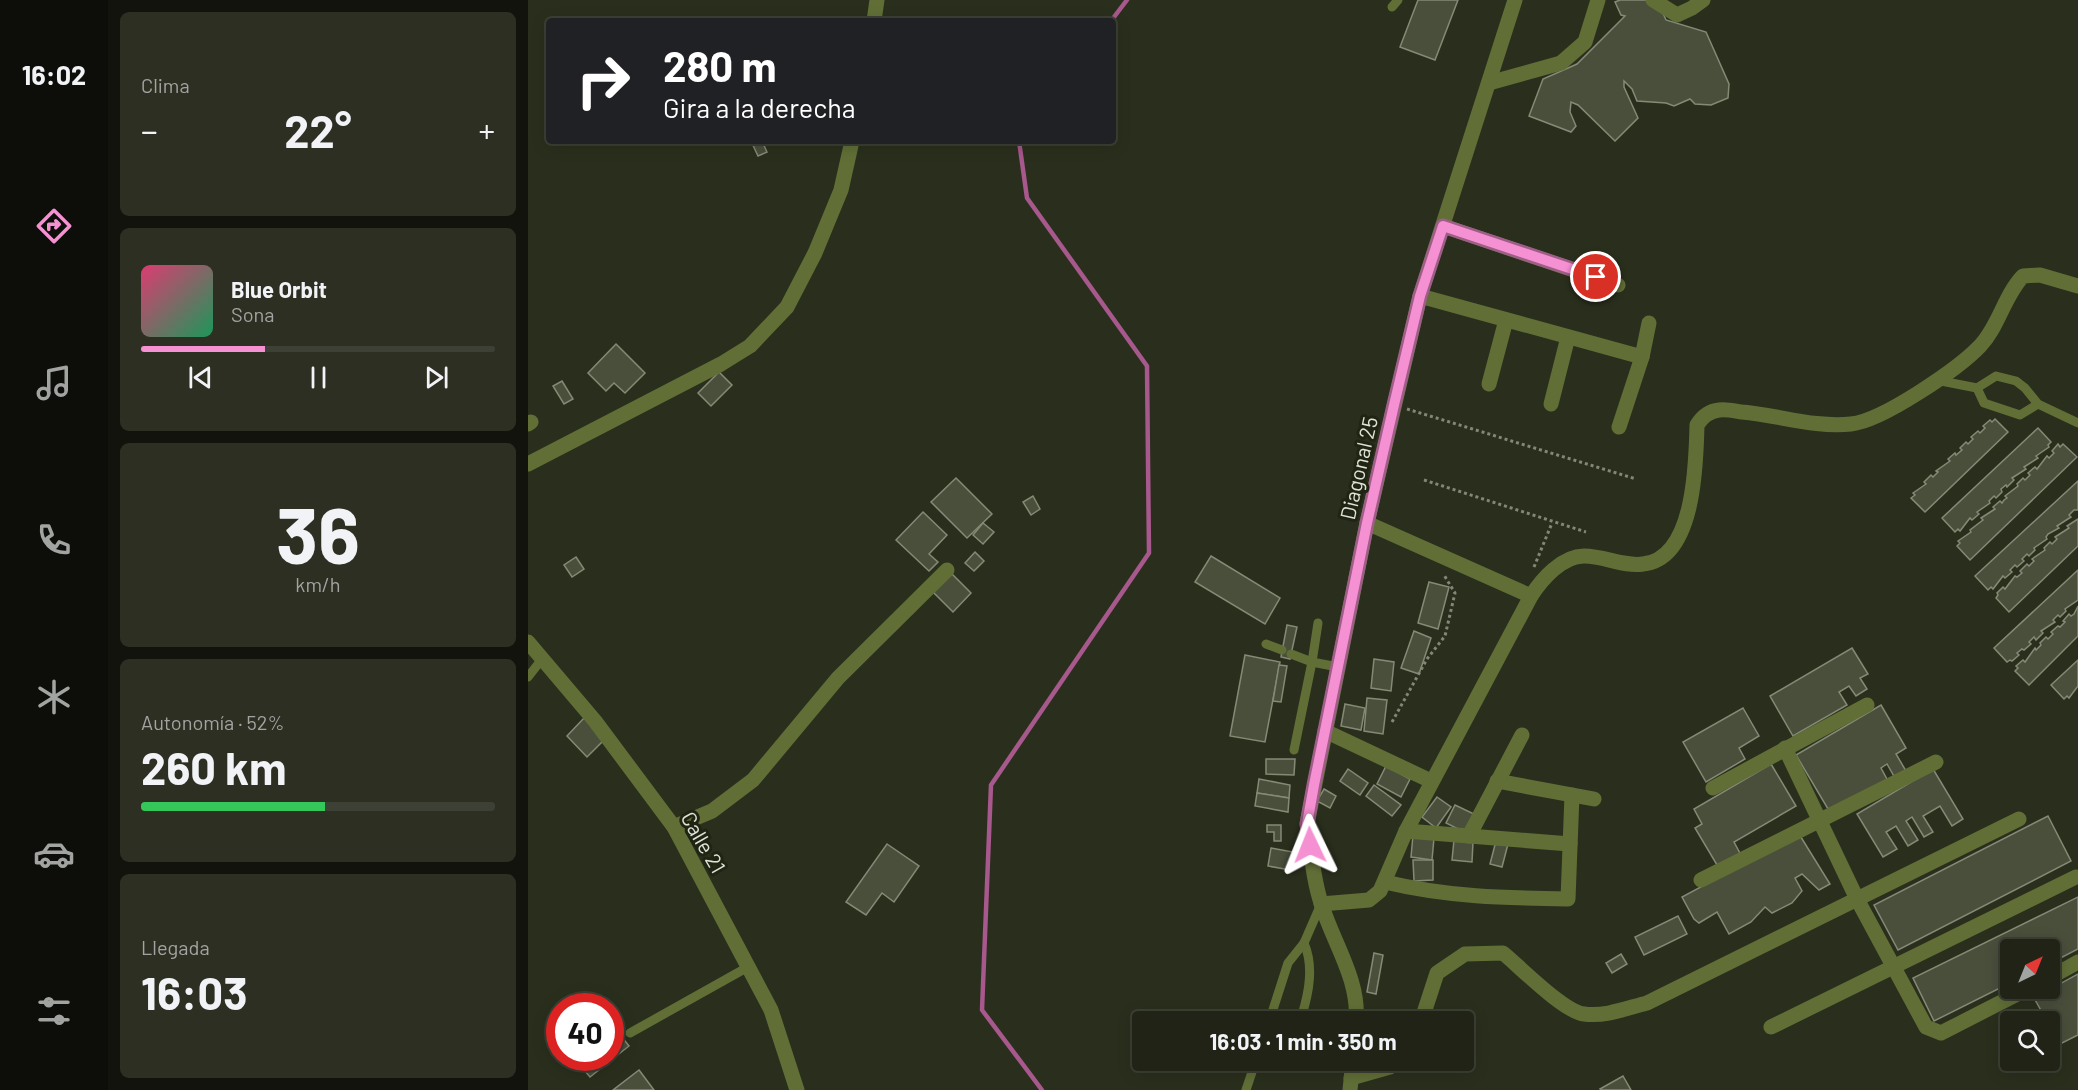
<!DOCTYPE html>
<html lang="es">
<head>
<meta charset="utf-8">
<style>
  body { margin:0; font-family:Barlow,sans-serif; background:#2d2f23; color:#f1f3f6; height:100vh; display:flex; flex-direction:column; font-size:22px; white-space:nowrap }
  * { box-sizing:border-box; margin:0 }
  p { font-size:20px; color:#a2a4a1 }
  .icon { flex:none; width:33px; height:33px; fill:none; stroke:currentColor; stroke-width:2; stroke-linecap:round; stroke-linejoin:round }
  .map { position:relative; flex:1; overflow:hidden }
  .details { display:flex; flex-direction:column; gap:12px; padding:12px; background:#12130c; width:420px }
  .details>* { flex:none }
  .hud { position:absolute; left:18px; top:18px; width:570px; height:126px; border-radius:6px; box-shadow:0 3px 15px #0003,0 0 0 2px #3d4035; background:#202124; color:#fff; overflow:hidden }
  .needle { width:39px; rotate:43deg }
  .controls { position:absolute; left:1472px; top:939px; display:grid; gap:12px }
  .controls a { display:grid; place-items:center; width:60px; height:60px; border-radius:6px; background:#202316; box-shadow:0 3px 15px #0003,0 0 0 2px #3d4035; font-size:30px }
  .speed { position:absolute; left:18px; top:993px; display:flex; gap:12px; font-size:30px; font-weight:700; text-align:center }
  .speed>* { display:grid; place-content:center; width:78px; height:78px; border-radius:50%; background:#202316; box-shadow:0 3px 15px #0003,0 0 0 2px #3d4035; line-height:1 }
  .speed .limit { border:9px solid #d22; background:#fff; color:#111 }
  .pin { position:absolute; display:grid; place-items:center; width:51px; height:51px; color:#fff; margin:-26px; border:3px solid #fff; border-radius:50%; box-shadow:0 2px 6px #0007 }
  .me { position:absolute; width:66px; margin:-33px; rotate:358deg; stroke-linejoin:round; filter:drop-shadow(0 0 4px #0008) }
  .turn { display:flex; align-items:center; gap:21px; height:126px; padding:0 18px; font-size:27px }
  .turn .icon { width:78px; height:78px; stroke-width:2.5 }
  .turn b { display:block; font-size:42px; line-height:51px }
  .big { font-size:45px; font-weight:700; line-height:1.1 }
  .details .tile { flex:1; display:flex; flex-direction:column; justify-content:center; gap:9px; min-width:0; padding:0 21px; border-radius:9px; background:#2d2f23 }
  .details .dial { align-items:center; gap:0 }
  .dial b { font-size:78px; line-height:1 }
  .song { display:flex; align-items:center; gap:18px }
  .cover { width:72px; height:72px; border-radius:9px; background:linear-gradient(135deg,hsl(340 70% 55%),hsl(150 70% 35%)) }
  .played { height:6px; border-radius:3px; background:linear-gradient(90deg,#f591d2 35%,#3d4035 35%) }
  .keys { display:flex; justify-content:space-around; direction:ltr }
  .heat { display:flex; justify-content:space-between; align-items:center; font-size:33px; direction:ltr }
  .charge { height:9px; border-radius:4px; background:linear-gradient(90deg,#34c759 52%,#3d4035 0) }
  .trip { position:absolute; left:604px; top:1011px; width:342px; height:60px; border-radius:6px; background:#202316; box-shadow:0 3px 15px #0003,0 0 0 2px #3d4035; font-weight:700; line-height:60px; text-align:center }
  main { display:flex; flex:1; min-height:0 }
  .menu { display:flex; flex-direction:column; width:108px; justify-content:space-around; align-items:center; background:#0d0e09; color:#a2a4a1 }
  .menu .icon { width:42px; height:42px }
  .menu .selected { color:#f591d2 }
  .menu b { font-size:27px; color:#f1f3f6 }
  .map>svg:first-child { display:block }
</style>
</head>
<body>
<main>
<nav class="menu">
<b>16:02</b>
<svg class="icon selected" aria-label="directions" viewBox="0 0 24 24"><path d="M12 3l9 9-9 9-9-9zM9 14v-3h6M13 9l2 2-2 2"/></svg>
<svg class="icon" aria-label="music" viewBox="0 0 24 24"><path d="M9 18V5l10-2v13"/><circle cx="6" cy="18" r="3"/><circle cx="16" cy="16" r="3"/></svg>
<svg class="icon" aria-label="phone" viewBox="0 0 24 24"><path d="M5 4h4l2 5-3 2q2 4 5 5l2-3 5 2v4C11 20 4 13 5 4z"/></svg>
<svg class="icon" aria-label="climate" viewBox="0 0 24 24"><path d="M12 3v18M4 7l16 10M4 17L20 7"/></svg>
<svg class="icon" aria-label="car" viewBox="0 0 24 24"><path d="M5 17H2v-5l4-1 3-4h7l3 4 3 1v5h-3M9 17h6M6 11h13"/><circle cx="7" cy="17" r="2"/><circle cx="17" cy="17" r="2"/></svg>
<svg class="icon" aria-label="filters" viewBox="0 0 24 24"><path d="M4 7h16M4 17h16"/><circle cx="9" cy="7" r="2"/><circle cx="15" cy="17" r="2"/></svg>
</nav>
<section class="details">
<div class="tile"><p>Clima</p>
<div class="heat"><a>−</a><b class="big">22°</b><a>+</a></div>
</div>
<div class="tile">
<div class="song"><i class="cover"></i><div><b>Blue Orbit</b><p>Sona</p></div></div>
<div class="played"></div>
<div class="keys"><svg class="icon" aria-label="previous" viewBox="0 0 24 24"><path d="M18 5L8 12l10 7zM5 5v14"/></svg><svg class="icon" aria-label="pause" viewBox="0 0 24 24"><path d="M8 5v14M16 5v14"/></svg><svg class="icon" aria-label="next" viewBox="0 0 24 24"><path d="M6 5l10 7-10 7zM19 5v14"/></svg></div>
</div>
<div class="tile dial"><b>36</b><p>km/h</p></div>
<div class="tile"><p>Autonomía · 52%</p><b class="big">260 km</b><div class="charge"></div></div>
<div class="tile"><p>Llegada</p><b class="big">16:03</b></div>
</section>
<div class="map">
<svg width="1550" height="1090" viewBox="0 0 1550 1090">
  <rect width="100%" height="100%" fill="#2a2f1d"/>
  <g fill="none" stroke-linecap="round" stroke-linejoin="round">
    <g stroke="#a7588c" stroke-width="4.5">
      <path d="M583,21l16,-21"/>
      <path d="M491,141l8,57 120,168 2,187 -158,232 -9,225 60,80"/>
    </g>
  </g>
  <g fill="#4a4f3c" stroke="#848a75" stroke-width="1.5">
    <path d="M890,0h40l-23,60 -35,-13z"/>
    <path d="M1092,0h37l9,20 40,12 23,52 -1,14 -17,7 -16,-1 -5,-5 -16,7 -8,-3 -29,-2 -5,-12 -8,-8v6l14,31 -23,23 -37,-36 -7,-3 -1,10 6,14 -5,6 -42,-16 14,-37 34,-15 48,-48 -4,-1 -6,-13z"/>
    <path d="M223,141h11l5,11 -9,4z"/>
    <path d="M88,344l29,29 -20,20 -11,-10 -8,8 -18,-18z"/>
    <path d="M191,372l13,13 -21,21 -13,-13z"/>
    <path d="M34,381l11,18 -9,5 -11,-18z"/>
    <path d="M1467,419l13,13 -83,80 -14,-14 4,-3 -2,-2 13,-9 -2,-2 7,-7 2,2 5,-5 -2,-1 14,-10 -2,-2 7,-6 1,2 6,-5 -2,-2 6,-6 2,2 5,-5 -2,-2 7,-6 2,2 5,-5 -2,-2 7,-6 2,2z"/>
    <path d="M1510,428l13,14 -3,3 1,2 -13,9 2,2 -14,9 2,2 -14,9 2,2 -7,7 -1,-2 -5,4 1,3 -6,6 -2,-2 -5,5 1,2 -13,9 2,2 -7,6 -2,-2 -10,13 -2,-2 -3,3 -13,-14z"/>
    <path d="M1530,444l2,3 3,-3 14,13 -107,103 -13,-14 3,-3 -2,-2 13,-9 -1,-2 13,-10 -2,-2 14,-9 -2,-2 7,-6 2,2 2,-3 3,-2 -2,-2 13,-10 -1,-2 6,-6 2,2 5,-5 -2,-2 7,-6 2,2 10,-13 2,2 5,-5 -2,-2z"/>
    <path d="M428,478l36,36 -25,24 -36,-36z"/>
    <path d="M1550,481v29h-4l-5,5 2,2 -14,9 2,2 -11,6 -2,3 1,2 -13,9 1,2 -6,6 -2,-2 -5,5 2,2 -7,6 -2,-2 -5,5 2,2 -7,6 -2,-2 -10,13 -2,-2 -3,3 -13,-14z"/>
    <path d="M505,496l7,13 -9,6 -8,-13z"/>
    <path d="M395,512l24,23 -18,19 9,8 -9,9 -33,-31z"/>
    <path d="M1550,519v27l-69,66 -13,-14 2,-3 -1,-2 6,-6 2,2 10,-13 2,1 5,-4 -2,-2 7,-7 2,2 5,-5 -2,-2 13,-9 -1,-2 6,-6 2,2 5,-5 -2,-2 14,-9 -2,-2z"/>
    <path d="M455,523l11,9 -11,12 -10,-9z"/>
    <path d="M447,552l9,9 -10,10 -9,-8z"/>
    <path d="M683,556l69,42 -15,26 -70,-42z"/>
    <path d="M48,557l8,12 -12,8 -8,-12z"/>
    <path d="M1550,570v30l-13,9 1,2 -6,6 -2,-2 -5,5 2,2 -14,9 2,2 -7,7 -2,-3 -5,5 2,2 -7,6 -2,-1 -5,4 2,2 -7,6 -2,-1 -3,2 -13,-14z"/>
    <path d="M423,573l20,20 -18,19 -21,-21z"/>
    <path d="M901,582l20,5 -11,42 -20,-6z"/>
    <path d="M1550,606v30l-49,49 -14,-14 3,-3 -2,-2 7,-6 2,2 10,-14 1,2 5,-5 -1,-2 6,-6 2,2 5,-5 -2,-2 7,-6 2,1 5,-5 -2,-1 6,-7 2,2 3,-2z"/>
    <path d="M759,625l10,2 -7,32 -9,-2z"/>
    <path d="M886,631l17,7 -12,36 -18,-6z"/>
    <path d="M1324,648l16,26 -8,4 7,11 -11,7 -7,-10 -10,6 8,13 -54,31 -23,-40z"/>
    <path d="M717,655l35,7 -15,80 -35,-6z"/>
    <path d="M846,659l20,3 -3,29 -20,-3z"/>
    <path d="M1550,660v26l-9,12 -2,-2 -3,3 -13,-14z"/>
    <path d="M751,665l8,1 -6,36 -8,-1z"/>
    <path d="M839,698l20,2 -4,34 -19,-3z"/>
    <path d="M817,704l20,4 -4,22 -20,-4z"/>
    <path d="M1353,705l25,43 -10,6 10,17 -11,7 -8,-14 -6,4 7,13 -57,33 -35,-59z"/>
    <path d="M1215,708l16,28 -20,12 6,11 -39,23 -23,-40z"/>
    <path d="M56,718l21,21 -18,18 -20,-21z"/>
    <path d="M738,759h29l-1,16 -28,-1z"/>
    <path d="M1243,764l25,42 -62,36 8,15 -22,13 -25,-42 7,-4 -8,-15z"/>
    <path d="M858,766l24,13 -9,18 -24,-13z"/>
    <path d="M820,769l20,14 -8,12 -20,-14z"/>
    <path d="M1405,769l30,50 -11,7 -12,-20 -17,10 10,16 -9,5 -12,-20 -6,4 12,19 -10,6 -12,-20 -10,6 11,17 -14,8 -26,-43z"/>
    <path d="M731,779l31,6 -1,13 -32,-5z"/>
    <path d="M846,785l27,20 -9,11 -26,-20z"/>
    <path d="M796,789l12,7 -6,12 -13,-7z"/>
    <path d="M729,793l32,5 -1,14 -33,-6z"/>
    <path d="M909,797l14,10 -15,21 -14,-11z"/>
    <path d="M927,805l19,9 -10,18 -18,-9z"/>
    <path d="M1520,816l23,45 -173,89 -24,-45z"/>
    <path d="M739,825h14v16h-7v-9h-7z"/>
    <path d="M1271,834l31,50 -11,6 -17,-16 -7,4 7,13 -10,12 -20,10 -7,-6 -14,15 -22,12 -12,-22 -18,11 -5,-4 -12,-22z"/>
    <path d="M885,835l21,3 -2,22 -21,-3z"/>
    <path d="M926,840l19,2 -1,20 -20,-2z"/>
    <path d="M968,841l12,3 -6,23 -12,-3z"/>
    <path d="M359,844l32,22 -25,36 -12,-9 -16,22 -20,-13z"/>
    <path d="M743,848l22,4 -3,18 -22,-4z"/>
    <path d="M885,860h20v20l-19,1z"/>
    <path d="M1550,897v52l-29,15v-14h-39v33l-76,38 -21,-43z"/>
    <path d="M1150,916l9,18 -43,21 -9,-18z"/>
    <path d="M846,953l9,2 -7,39 -9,-2z"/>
    <path d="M1093,954l6,10 -15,9 -6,-10z"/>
    <path d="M1550,974v61l-18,9 -26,-46z"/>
    <path d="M93,1036l8,10 -39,31 -16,-19h36v-13z"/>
    <path d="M111,1070l15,20h-41z"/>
    <path d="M1095,1076l8,14h-30l-1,-1z"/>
  </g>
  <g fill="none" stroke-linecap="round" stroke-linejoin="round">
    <g stroke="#838778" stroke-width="3" stroke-dasharray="3 3" stroke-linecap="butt">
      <path d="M879,409l229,70"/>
      <path d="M896,480l162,52"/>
      <path d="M1006,567l18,-44"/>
      <path d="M864,722l35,-63 18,-23 10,-43 -11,-18"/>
    </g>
    <g stroke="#616f37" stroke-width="9">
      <path d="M864,7l6,-7"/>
      <path d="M1408,380l41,8 19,-12 20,5 9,7 13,16 40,19"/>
      <path d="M1449,388l7,15 36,12 18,-11"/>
      <path d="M790,623l-6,39 26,5"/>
      <path d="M738,644l16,6"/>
      <path d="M763,654l21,8 -18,88"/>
      <path d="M0,677l14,-18"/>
      <path d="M774,1015c7,-23 12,-49 2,-72"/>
      <path d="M741,1022l19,-59 16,-20 17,-39"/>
      <path d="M102,1033l118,-66"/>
      <path d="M718,1090l10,-30"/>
    </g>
    <g stroke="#616f37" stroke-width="15">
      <path d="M1125,0l24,15 15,-7 11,-8"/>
      <path d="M346,21l3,-21"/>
      <path d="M961,83l72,-20 24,-21 13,-42"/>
      <path d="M915,226l175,59"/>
      <path d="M892,296l222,61 -23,70"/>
      <path d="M1114,357l7,-34"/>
      <path d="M961,384l17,-64"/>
      <path d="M1023,404l17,-67"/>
      <path d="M0,424l3,-2"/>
      <path d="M0,464l193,-100 29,-18 37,-39 28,-54 26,-63 11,-49"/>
      <path d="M839,523l164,73"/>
      <path d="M797,731l106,50"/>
      <path d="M1257,748l72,151 69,128 15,6 88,-45"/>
      <path d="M969,781l97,18"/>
      <path d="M1185,788l154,-83"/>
      <path d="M146,827l38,-16 41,-31 85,-102 109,-108"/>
      <path d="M878,831l164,13"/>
      <path d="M941,836l53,-101"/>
      <path d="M1173,880l235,-118"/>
      <path d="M857,882c62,15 120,16 183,17l4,-104"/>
      <path d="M793,904l48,-4 11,-9 26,-60 125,-235c11,-17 31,-40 53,-40 21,0 39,11 59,8 52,-5 53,-101 54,-139 5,-8 13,-14 22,-15 7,-1 16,1 23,2 36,3 73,16 109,12 31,-3 107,-55 129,-78 19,-20 24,-50 43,-70l17,-1 38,11"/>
      <path d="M1521,978l29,-16"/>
      <path d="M893,1022l16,-49 28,-19 38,-1c17,14 61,59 81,61 21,3 43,-6 63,-11l372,-184"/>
      <path d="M1243,1027l305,-150"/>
      <path d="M823,1078l39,-11 7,-7"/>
    </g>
    <g stroke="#616f37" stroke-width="15">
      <path d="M0,642l67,79 79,106 97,183 26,80"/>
      <path d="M828,1022c4,-41 -22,-78 -34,-116 -9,-26 -11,-55 -15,-82l60,-301 53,-227 95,-296"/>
      <path d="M822,1090l3,-30"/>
    </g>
  </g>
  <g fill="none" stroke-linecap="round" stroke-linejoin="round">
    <g stroke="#9f5e88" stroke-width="15">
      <path id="route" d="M782,845l-3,-21 7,-39 53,-262 27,-118 26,-109 23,-70 153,51"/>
    </g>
    <use href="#route" stroke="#f591d2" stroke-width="10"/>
  </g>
  <g text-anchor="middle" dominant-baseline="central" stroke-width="6" stroke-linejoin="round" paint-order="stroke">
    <g font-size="21" fill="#e0e3d8" stroke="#202513">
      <text transform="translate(830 468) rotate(-77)">Diagonal 25</text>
      <text transform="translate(176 842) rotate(60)">Calle 21</text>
    </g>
  </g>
</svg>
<div class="controls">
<a><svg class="needle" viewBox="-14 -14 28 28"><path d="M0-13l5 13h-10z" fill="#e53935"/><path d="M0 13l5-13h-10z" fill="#a2a4a1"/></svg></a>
<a><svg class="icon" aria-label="search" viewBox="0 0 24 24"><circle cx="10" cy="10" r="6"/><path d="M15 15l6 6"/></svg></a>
</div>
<div class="speed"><div class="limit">40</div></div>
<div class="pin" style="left:1068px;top:277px;background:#d93025"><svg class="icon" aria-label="arrive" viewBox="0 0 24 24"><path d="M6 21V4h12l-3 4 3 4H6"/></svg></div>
<svg class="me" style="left:782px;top:845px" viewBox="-20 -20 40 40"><path d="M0-17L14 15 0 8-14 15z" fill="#f591d2" stroke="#fff" stroke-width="4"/></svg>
<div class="trip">16:03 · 1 min · 350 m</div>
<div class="hud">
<div class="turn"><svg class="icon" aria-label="right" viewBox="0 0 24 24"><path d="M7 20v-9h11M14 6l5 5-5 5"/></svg><div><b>280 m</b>Gira a la derecha</div></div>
</div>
</div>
</main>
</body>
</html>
